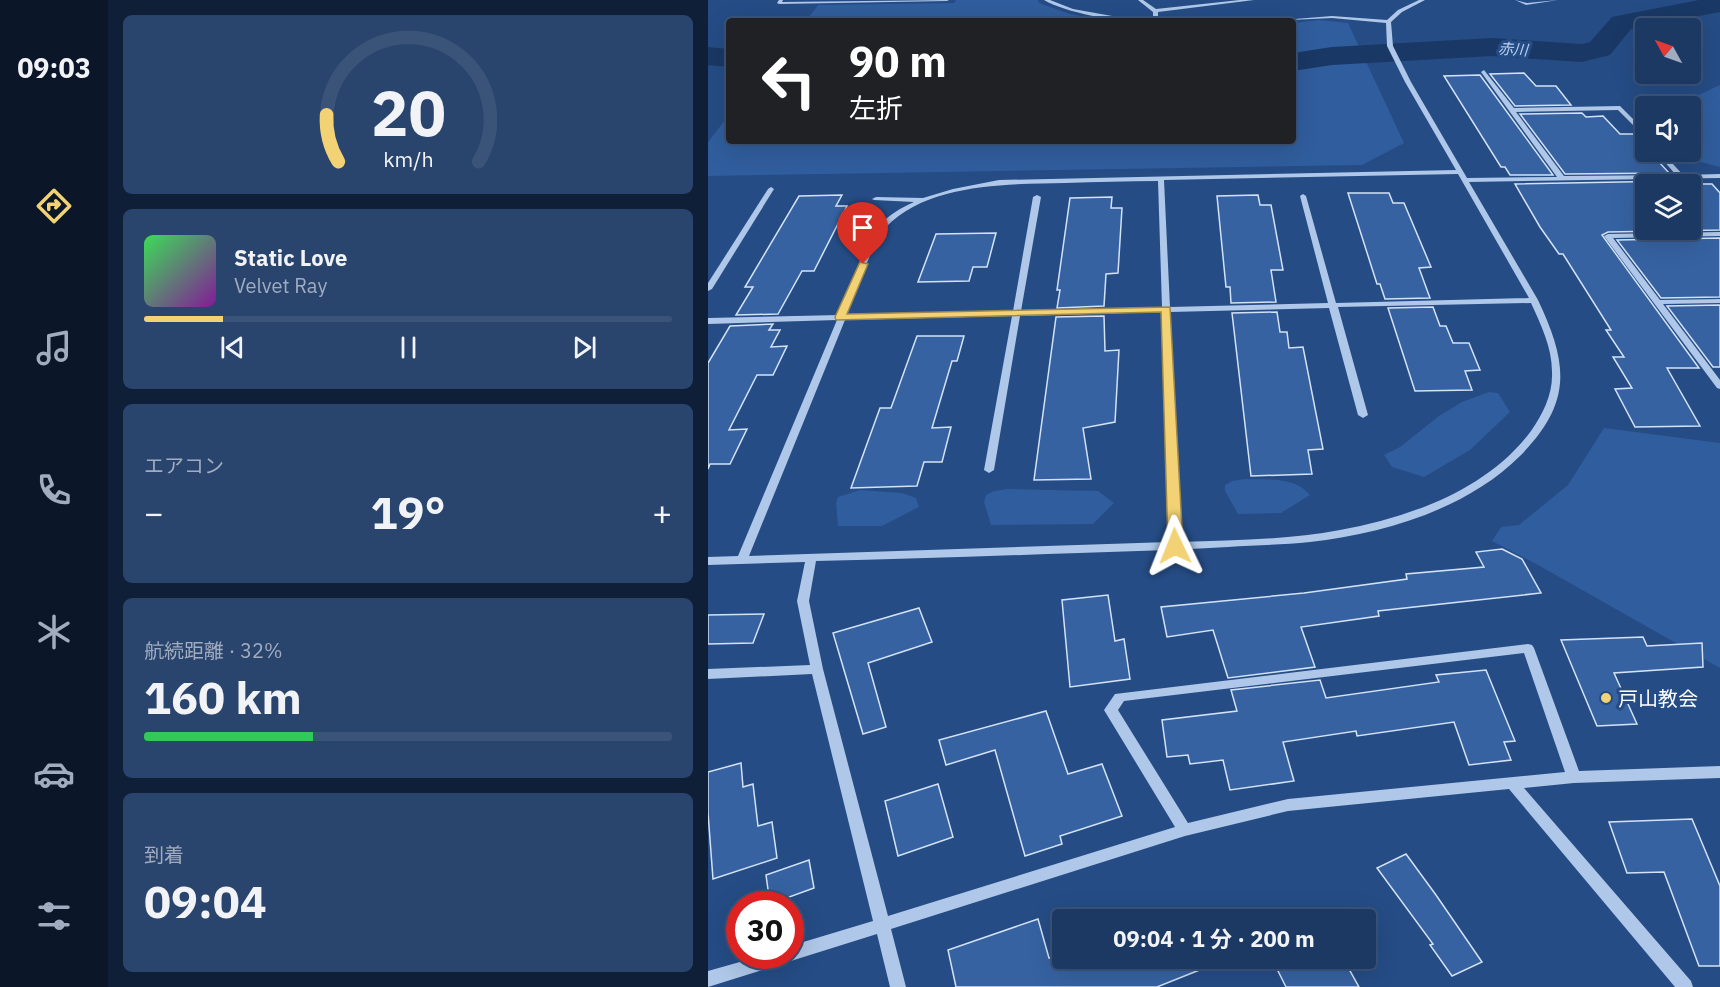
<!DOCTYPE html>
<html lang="ja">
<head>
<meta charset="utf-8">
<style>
  body { margin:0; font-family:"IBM Plex Sans","Noto Sans JP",sans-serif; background:#29446d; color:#f1f3f6; height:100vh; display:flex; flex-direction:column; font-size:22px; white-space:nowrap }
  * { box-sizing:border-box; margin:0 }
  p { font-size:20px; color:#a0acbf }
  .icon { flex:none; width:33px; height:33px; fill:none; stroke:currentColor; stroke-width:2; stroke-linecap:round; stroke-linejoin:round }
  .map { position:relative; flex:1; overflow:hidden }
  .drawer { display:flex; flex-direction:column; gap:15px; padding:15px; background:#0f1f37; width:600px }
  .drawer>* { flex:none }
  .hud { position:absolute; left:18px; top:18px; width:570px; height:126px; border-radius:6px; box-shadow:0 6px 24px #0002,0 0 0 2px #3a5378; background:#202124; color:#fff; overflow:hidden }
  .needle { width:39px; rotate:310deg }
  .fabs { position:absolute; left:927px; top:18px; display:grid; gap:12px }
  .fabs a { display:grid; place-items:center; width:66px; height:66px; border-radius:6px; background:#1c3964; box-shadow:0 6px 24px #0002,0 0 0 2px #3a5378; font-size:30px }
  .speed { position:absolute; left:18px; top:891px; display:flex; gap:12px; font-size:30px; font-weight:700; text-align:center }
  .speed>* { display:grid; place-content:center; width:78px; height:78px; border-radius:50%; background:#1c3964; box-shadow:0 6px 24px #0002,0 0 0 2px #3a5378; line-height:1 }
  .speed .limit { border:9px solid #d22; background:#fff; color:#111 }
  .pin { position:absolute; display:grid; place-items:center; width:51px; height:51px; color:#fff; margin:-62px -26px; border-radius:50% 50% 50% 0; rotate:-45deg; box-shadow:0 0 6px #0007 }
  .pin .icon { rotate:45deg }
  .me { position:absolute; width:66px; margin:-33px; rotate:358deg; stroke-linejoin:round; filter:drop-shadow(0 0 4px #0008) }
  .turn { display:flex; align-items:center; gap:21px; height:126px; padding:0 24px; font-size:27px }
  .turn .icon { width:78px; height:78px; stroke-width:2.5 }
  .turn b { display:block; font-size:42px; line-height:51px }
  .big { font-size:45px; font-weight:700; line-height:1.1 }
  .drawer .tile { flex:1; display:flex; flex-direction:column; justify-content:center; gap:9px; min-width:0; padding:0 21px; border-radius:9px; background:#29446d }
  .drawer .dial { align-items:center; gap:0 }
  .dial svg { height:156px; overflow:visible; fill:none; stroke:#3a5378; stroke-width:7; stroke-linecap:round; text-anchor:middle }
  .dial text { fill:#f1f3f6; stroke:none }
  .song { display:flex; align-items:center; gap:18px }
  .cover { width:72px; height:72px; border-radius:9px; background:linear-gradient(135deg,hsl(130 70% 55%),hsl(290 70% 35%)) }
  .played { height:6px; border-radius:3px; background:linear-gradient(90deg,#f2d274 15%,#3a5378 15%) }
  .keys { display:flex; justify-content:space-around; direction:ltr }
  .heat { display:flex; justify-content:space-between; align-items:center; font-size:33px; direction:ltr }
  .charge { height:9px; border-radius:4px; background:linear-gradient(90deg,#34c759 32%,#3a5378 0) }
  .trip { position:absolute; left:344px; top:909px; width:324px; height:60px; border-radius:6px; background:#1c3964; box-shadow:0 6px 24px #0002,0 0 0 2px #3a5378; font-weight:700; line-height:60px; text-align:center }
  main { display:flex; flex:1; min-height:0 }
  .tab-bar { display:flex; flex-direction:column; width:108px; justify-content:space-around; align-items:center; background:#0b1728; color:#a0acbf }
  .tab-bar .icon { width:42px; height:42px }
  .tab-bar .on { color:#f2d274 }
  .tab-bar b { font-size:27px; color:#f1f3f6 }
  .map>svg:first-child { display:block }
</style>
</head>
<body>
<main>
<nav class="tab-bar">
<b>09:03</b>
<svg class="icon on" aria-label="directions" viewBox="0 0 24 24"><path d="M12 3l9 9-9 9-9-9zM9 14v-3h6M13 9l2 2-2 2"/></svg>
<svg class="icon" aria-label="music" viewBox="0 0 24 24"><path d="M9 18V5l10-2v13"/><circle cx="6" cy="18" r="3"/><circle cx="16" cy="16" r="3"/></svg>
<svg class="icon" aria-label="phone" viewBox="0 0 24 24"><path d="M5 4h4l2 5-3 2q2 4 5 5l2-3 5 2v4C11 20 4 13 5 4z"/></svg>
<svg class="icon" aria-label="climate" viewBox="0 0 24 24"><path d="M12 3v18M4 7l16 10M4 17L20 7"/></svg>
<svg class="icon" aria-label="car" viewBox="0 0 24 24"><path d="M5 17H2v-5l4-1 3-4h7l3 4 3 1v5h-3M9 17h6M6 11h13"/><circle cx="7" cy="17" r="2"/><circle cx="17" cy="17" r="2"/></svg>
<svg class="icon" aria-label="filters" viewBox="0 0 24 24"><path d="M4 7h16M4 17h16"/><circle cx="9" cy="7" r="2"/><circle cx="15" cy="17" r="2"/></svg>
</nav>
<section class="drawer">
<div class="tile dial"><svg viewBox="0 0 100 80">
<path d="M14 69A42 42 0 1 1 86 69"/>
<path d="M14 69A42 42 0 0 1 8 45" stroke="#f2d274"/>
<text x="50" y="56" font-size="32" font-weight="700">20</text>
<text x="50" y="72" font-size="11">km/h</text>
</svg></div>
<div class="tile">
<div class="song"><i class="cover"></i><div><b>Static Love</b><p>Velvet Ray</p></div></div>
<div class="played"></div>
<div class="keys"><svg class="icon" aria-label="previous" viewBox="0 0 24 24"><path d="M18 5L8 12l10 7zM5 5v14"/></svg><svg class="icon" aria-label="pause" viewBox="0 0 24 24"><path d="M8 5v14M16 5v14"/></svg><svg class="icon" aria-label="next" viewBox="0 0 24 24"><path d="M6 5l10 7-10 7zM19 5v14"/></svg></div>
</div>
<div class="tile"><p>エアコン</p>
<div class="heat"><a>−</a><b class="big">19°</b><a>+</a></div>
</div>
<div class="tile"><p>航続距離 · 32%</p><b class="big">160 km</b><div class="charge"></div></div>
<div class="tile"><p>到着</p><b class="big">09:04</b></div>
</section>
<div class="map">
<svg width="1012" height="987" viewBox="0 0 1012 987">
  <rect width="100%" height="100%" fill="#254c85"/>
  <g fill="#305d9d">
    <path d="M248,0h82l1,3 31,11 37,7h-301l12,-16 136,-2z"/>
    <path d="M611,20l29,3 56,120 -42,22 -654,11v-34l21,-27v26h564v-118z"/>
    <path d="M1012,85v82l-46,-12 -3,-3h19v-46h-15z"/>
    <path d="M781,392l9,1 12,19 -40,38 -46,27 -32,-10 -8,-12 16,-8 39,-31 23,-14z"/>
    <path d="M896,428l116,15v225l-182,-103 -46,-24 9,-14 18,-2 49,-40z"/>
    <path d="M537,479c22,1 50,-3 65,16l-29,18 -43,1 -13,-23v-6l7,-4z"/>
    <path d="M299,489l91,2 16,12 -21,21 -102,1 -7,-23 2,-7 8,-4z"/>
    <path d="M152,490l42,3 14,5 3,9 -37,19h-44l-2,-23 2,-6z"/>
  </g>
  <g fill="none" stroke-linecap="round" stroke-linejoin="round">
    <g fill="#1a3865" fill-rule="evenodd">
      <path d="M991,0h21v12l-89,17 -21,26 -28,7 -90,-6 -160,9 -39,6v-18l39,-6 160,-9 90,6 8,-2 22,-25z"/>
      <path d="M0,47l21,2v18l-21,-2z"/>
    </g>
  </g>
  <g fill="#3662a2" stroke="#d3e2f6" stroke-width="1.5" fill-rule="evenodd">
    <path d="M816,73l12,13h20l15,19 -56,1 -25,-32z"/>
    <path d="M772,75l73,100h-43l-5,-8h-4l-57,-91z"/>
    <path d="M874,113l4,4 17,-1 17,18h14l12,13v5h4l19,21 -104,1 -45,-60z"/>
    <path d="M968,181l3,3h33l8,9v37l-112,2 -6,3 97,133h-32l33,58 -65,1 -20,-38 17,-1 -19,-31h11l-18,-27h5l-48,-76h-4l-19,-27 -25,-43zM938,184h44v46h-44z"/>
    <path d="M640,193h41l4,10h11l27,64 -12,1 11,30 -45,1 -5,-15h-3z"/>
    <path d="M134,195l-6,11h11l-33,65h-12l-24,43 -42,1 17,-28h-8l54,-91z"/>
    <path d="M550,195l2,10h11l12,65h-12l5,32 -45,1 -1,-16h-4l-9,-91z"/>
    <path d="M404,197l-1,11h11l-4,65 -12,1 -2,32 -47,2 3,-18h-3l13,-92z"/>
    <path d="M288,233l-9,34h-14l-4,14 -51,1 18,-48z"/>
    <path d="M1012,238v59l-59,1 -44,-58z"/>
    <path d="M1012,305v62h-7l-46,-61z"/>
    <path d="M725,307l7,19h6l7,17h16l11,27 -15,1 7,19 -57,1 -27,-83z"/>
    <path d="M569,312l3,20h7l2,16 14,-1 20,102 -15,1 4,24 -61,2 -19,-163z"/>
    <path d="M396,316l1,35 14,-1 -4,72 -32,6 8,51 -57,1 22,-163z"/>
    <path d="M65,324l-4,6h11l-9,17 16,-1 -14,29h-16l-28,55 18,-1 -17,35h-20l-2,5v-106l22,-37z"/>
    <path d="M209,336h47l-7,25h-5l-20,67 19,-1 -9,35h-18l-7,24 -66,2 29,-80h11z"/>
    <path d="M794,549l20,10 19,34 -163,18 1,5 -78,11 14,40 -87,11 -15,-48 -46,7 -6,-30 143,-14 103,-14 -1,-5 78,-7 -8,-15z"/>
    <path d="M400,595l7,46 9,-2 6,40 -60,8 -8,-87z"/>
    <path d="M211,608l13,34 -64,21 18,64 -23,7 -30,-101z"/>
    <path d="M56,614l-11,29 -45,1v-29z"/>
    <path d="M935,637l4,9 55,-3 1,24 -89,6 23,51 -40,2 -36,-86z"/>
    <path d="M778,670l29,71 -11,1 7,18 -42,5 -15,-43 -97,14 -1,-5 -73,11 11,39 -64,9 -7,-30 -33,4 -2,-9 -21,2 -5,-37 75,-9 -6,-21 89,-10 6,18 113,-16 -3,-7z"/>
    <path d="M338,711l22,63 34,-10 20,52 -62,20 2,8 -37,12 -30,-106 -49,15 -7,-25z"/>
    <path d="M33,763l2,24 10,-3 5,42 14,-4 5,36 -64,21 -5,-66v-41z"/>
    <path d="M230,784l15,53 -55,19 -13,-55z"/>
    <path d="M984,819l28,67v80h-21l-35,-94 -37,1 -18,-51z"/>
    <path d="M698,854l30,41 46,67 -30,14 -22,-31 3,-1 -56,-76z"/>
    <path d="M101,860l5,28 -44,16 -4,-29z"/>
    <path d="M619,909l6,11h-34z"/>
    <path d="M330,919l11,39h155l3,9 -50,20h-201l-8,-37z"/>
    <path d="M547,958h92l-3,2 15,27h-73l-12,-24 -14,6z"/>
  </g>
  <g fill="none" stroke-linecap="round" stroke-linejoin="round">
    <g fill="#afc7e8" fill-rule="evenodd">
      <path d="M71,0h4l-1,2 167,-2 -2,1 -168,3 -2,-1z"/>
      <path d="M336,0h6l23,9 67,12c-27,0 -73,-8 -96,-21z"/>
      <path d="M430,0h5l13,9 84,-9h14l-96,12v5l-4,4h-5l4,-4v-5z"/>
      <path d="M711,0h6l-23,12 -11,10 2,24 18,36 56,96 90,-1 -76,-105 3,-2 30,38 106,-2 26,26v6l-28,-28 -102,2 48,64 112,-1 -20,-23h6l21,23 37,-1v4l-251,4 69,118c30,64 35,102 -18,156 -53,53 -137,78 -210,86 -27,3 -55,3 -82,5 -50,3 -99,4 -149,6 -88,3 -175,6 -263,8l-7,40 14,68 65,247 287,-89 -71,-117 11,-16 413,-50 4,1 2,3 45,123 141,-5v12l-146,5 -50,5 167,193 2,6h-18l-166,-198 -221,22 -103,25 -294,93 15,58h-16l-13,-53 -169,53v-16l53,-15h29v-10l83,-25 -61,-247 -104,5v-10l102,-4 -13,-64 8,-39 -97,3v-8l30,-1 99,-236 -129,4v-6l131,-3c10,-24 24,-70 40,-89 9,-11 22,-18 35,-24l-40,-2 -2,-1 4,-2 47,1 30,-9 46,-9 457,-10 -51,-88 -18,-36 -1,-23 -54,-5 -62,3 62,-5 55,4 11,-10zM750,174l71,124 -193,5 -30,-107 -3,-2 -3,2 28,107 -158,4 -6,-127zM450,181l4,126 -141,4 20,-114 -4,-2 -4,2 -20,114 -166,4c9,-21 25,-73 39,-88 42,-44 123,-43 179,-44 31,-1 62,-2 93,-2zM823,303c10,22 21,44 21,69 1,22 -9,42 -21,59 -44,59 -121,86 -191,99 -52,10 -107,10 -160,12l-10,-230 159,-4 29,107 5,3 5,-3 -30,-108zM454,312l7,230 -420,14 96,-236 167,-4 -28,154 5,3 5,-3 26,-154zM816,653l41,119 -277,27 -100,24 -70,-113 6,-9z"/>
      <path d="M807,0l12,3 31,-3 -32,5z"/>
      <path d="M63,187l3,2 -62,100 -4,2v-8l60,-94z"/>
      <path d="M1012,232v4l-107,2 47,62 60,-1v4l-57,1 57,76v9l-3,-1 -113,-152 4,-2z"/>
    </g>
  </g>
  <path fill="#f2d274" stroke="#9d884b" stroke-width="1.5" d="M152,262l8,2 -21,50 323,-7 13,239 -2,3h-11l-2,-3 -7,-234 -325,8 -1,-3z"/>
  <circle fill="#f2d274" stroke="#254c85" stroke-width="2" cx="898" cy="698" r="6"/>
  <g text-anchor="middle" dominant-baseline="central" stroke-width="6" stroke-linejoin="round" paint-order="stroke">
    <g font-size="15" font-style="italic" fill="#bbd1f0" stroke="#254c85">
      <text transform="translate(805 49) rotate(4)">赤川</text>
    </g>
    <g font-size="20" fill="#fff" stroke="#254c85" text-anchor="start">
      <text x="910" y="698">戸山教会</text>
    </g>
  </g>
</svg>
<div class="fabs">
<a><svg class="needle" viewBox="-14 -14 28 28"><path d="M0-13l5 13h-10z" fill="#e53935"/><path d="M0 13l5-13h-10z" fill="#a0acbf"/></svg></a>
<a><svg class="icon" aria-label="sound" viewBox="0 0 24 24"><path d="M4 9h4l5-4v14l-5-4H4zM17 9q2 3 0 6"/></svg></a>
<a><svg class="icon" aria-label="layers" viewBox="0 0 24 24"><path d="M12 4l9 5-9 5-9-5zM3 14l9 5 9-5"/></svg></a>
</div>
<div class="speed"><div class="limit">30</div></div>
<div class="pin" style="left:155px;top:264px;background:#d93025"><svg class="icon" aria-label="arrive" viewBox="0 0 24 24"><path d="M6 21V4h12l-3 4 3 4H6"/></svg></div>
<svg class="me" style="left:467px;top:546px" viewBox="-20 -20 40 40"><path d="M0-17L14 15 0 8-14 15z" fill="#f2d274" stroke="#fff" stroke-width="4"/></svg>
<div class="trip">09:04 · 1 分 · 200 m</div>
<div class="hud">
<div class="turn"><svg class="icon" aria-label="left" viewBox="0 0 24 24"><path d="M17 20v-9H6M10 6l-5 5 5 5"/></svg><div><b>90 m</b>左折</div></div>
</div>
</div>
</main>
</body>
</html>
